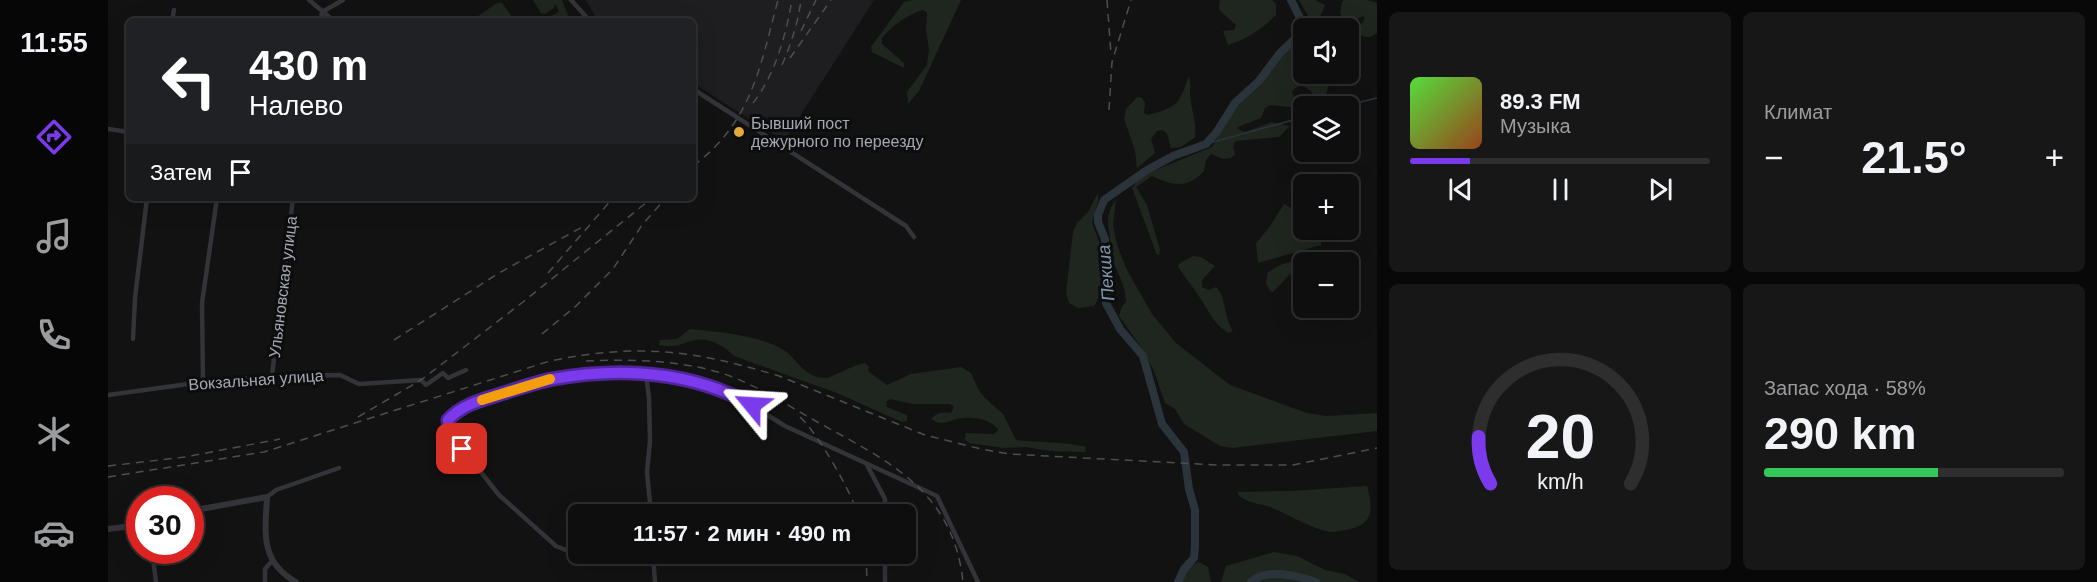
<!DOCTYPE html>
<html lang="ru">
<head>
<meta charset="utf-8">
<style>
  body { margin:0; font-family:Arial,sans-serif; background:#171717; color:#f1f3f6; height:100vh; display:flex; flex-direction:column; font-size:22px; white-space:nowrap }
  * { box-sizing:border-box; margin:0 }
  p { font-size:20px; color:#9b9c9e }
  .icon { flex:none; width:33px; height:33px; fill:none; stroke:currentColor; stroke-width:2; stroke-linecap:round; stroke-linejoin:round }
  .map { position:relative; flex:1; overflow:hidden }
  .sheet { display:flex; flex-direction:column; gap:12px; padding:12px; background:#080808; width:720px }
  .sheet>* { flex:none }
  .hud { position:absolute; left:18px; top:18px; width:570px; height:183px; border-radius:9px; box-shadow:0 6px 24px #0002,0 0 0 2px #2e2e2e; background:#202124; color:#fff; overflow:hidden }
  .fabs { position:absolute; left:1185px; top:18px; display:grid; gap:12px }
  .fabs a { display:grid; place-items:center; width:66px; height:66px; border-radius:9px; background:#0e0e0e; box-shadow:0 6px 24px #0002,0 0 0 2px #2e2e2e; font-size:30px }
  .speed { position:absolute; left:18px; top:486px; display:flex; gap:12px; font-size:30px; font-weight:700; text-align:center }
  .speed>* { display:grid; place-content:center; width:78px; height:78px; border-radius:50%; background:#0e0e0e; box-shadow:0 6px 24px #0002,0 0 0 2px #2e2e2e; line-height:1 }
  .speed .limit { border:9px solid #d22; background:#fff; color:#111 }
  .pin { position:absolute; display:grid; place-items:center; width:51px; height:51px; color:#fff; margin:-26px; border-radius:12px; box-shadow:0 3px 9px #0006 }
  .me { position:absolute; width:66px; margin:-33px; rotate:297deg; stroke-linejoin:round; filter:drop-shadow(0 0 4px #0008) }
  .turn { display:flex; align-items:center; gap:21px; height:126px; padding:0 24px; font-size:27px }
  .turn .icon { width:78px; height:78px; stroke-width:2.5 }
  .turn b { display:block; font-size:42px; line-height:51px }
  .then { display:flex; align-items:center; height:57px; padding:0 24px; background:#0003; gap:12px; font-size:22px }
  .big { font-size:45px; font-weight:600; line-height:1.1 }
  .sheet .widget { flex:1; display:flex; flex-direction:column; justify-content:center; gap:9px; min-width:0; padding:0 21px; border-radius:9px; background:#171717 }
  .sheet .dial { align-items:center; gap:0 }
  .dial svg { height:156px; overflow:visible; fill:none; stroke:#2e2e2e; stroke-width:7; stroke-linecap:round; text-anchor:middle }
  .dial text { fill:#f1f3f6; stroke:none }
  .song { display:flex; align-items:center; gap:18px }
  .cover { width:72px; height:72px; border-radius:9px; background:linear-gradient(135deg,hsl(110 70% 55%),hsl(20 70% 35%)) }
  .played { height:6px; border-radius:3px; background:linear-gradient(90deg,#7c3aed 20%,#2e2e2e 20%) }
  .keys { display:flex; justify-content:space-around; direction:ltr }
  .heat { display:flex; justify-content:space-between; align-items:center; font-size:33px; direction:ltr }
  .charge { height:9px; border-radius:4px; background:linear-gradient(90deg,#34c759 58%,#2e2e2e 0) }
  .sheet .tiles { flex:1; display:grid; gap:12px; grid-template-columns:repeat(2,1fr) }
  .trip { position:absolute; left:460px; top:504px; width:348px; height:60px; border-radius:9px; background:#0e0e0e; box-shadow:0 6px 24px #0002,0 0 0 2px #2e2e2e; font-weight:600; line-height:60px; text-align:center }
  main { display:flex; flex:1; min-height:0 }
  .menu { display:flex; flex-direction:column; width:108px; justify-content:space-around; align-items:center; background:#060606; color:#9b9c9e }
  .menu .icon { width:42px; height:42px }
  .menu .on { color:#7c3aed }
  .menu b { font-size:27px; color:#f1f3f6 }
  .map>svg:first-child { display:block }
</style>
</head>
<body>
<main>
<nav class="menu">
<b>11:55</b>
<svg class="icon on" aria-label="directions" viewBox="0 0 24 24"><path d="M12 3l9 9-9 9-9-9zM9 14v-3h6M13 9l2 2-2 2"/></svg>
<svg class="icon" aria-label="music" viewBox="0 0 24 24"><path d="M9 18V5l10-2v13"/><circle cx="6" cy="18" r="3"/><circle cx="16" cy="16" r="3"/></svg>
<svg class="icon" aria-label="phone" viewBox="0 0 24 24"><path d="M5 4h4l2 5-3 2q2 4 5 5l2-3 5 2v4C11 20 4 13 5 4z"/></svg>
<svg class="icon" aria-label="climate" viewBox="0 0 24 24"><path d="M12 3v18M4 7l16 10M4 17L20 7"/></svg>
<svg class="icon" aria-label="car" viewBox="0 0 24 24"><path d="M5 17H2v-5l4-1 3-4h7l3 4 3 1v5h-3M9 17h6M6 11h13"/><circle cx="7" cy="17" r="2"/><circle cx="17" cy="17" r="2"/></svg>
</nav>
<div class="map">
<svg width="1269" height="582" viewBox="0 0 1269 582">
  <rect width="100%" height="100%" fill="#121213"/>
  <path fill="#1e1e20" d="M478,0h288l-90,141 -91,-58v-62h-95z"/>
  <g fill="#1f261f">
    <path d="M425,0h29l6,15 -6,6h-22c6,-6 14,-4 19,-10l-4,-7 -1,4 -9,6 -4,-1z"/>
    <path d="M805,0h48l-42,91 -11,13 -1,-12 20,-27 2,-16 -3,-18 1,-18 -4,-3c-18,6 -29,14 -41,28v6l22,19v5l-32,-16 -1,-5 33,-45z"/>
    <path d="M1112,0h52l4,4v11c-15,14 -28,24 -48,30l-5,-14 11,-1 2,-5 -17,-15z"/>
    <path d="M1191,0h16l10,5 -5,12 1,2 9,2 3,7h-22l-3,-12z"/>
    <path d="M1236,0h23l10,3v30c-7,6 -14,5 -20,-1l8,-14 -2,-2 -12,6 -8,-2 -3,-7 2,-11z"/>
    <path d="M389,3h5l13,18h-44z"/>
    <path d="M1195,38l1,36h24c1,11 0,22 -8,29 -7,-9 -17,-26 -28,-11l3,8 -4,7 -21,-2 -5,3 -4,10 -23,9v2l7,3 27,-10 18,4 -11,11 -43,4 -3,5 2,8 -4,4 -8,1 -12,-5 -5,6 -2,11c-17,19 -32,14 -52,5l-16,11 11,18 13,45 -1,5h-2l-25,-67 9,-12 71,-29 24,-39 25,-23 15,-22 15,-17z"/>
    <path d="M1081,76c2,6 1,12 1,19 1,14 7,27 5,42l-14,10 -10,1 -4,-15 -5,-3 -5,1 -6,8 4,14 -18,15 -2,-18 -11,-31 2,-10 11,-12 5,1 3,5 -1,10 4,2c31,-9 30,-9 41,-39z"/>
    <path d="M990,193v8l-6,22 10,27v42l-8,14 -16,2 -9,-5 -3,-10 7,-61 4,-9 11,-11z"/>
    <path d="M1008,199l-3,26 4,20 10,25 25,44 24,29 54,42 77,28 19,3 51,-3v18l-145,17 -12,-2 -36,-22 -9,-15 -10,-6 -11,-32 -13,-24 -22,-31 3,-10 4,-4c-1,-19 -8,-28 -15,-44 -2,-6 0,-13 -1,-19 -2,-20 -5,-22 6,-40z"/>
    <path d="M1176,204c11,6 20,12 20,26l13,1 4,6v8l-63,18 -2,-20 12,-14z"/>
    <path d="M1085,256l8,1 14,9 -13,14v7l7,3 7,-3c11,11 7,29 17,44l-4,2c-16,-9 -20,-23 -31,-38 -6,-10 -14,-18 -20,-29l2,-3z"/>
    <path d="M1188,261l6,1 -29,30 -3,-1 -4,-8 2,-11 14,-8z"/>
    <path d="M582,329c28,3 71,6 95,22 13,9 19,27 41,27 7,-1 27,-13 39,-15l4,4 -1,4 19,14 24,-11 50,-7 10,6 7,16 7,9 18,16 13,26c24,3 46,1 70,7l-1,5 -36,-1 -23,-4 -22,1 -35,-5 -4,-4 1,-6 28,1 4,-4c-5,-10 -24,-13 -35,-12 -13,1 -20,10 -32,1 7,-7 11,-7 20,-6l3,-6 -4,-3h-37l-23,-5 -4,3 1,5 20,8v6l-5,1 -65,-29 -103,-37c-11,-11 -27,-20 -43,-15 -12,4 -18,7 -32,4l1,-5 17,-1z"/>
    <path d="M1259,486c7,24 6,40 -22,44 -5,1 -10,2 -14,2 -21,-3 -42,-18 -61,-25 -11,-4 -28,-4 -33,-15l52,-1z"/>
    <path d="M1166,552l23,4 28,14 20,4 14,8h-138l5,-16z"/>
    <path d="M1091,562l9,5 3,15h-30l5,-13z"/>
  </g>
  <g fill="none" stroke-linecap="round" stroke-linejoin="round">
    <g stroke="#2c343b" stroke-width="1.5">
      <path d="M1236,106l33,-8"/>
      <path d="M1098,144l98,-27"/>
    </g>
    <g stroke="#2c343b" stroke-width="8">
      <path d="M1070,582l6,-13 10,-11 1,-11v-37l-6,-21 -5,-37 -22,-28 -19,-68 -23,-27 -14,-26 -1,-56v-8l-7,-17v-7l6,-15 43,-30 26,-14 33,-12 10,-11 19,-30 24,-22 21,-28 18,-17 4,-14 -11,-22"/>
      <path d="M1143,582c16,-15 47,-6 65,0"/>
    </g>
    <g stroke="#333438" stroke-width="4.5">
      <path d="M201,0l25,21"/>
      <path d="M463,0l19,21"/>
      <path d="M64,21l2,-11"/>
      <path d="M213,21l1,-9 21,-12"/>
      <path d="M585,89l213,137 8,11"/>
      <path d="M0,129l21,3"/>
      <path d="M25,339l2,-41 12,-100"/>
      <path d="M538,374l3,24 1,43 -3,31 4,42"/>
      <path d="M164,376l21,-178"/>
      <path d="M95,382l-1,-79 15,-105"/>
      <path d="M0,395l95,-13 69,-6 68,-1 19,9 62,-4 5,5 17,-12 5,5 18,-8"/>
      <path d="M759,465l18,34v15"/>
      <path d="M159,497l9,-7 63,-22"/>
      <path d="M44,550l4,32"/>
      <path d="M545,554l2,28"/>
      <path d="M777,554v28"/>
      <path d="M482,560l-34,-14 -57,-51 -49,-62 -2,-13 7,-9 27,-11 70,-21 76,-8 43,5 34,8 30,11 50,31 152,70 41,86"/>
      <path d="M157,582v-13l7,-8"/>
    </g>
    <g stroke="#333438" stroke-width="6">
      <path d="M82,511l77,-14c-2,36 -7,65 29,85"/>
      <path d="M0,529l32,-4"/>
    </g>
    <g stroke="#4c4e53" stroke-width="1.5" stroke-dasharray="8 6" stroke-linecap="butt">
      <path d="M999,0l4,54"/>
      <path d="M693,31l15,-31"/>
      <path d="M682,58l41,-58"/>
      <path d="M674,65c9,-21 16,-42 19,-65"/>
      <path d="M645,103c22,-28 33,-68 39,-103"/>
      <path d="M1001,110l3,-48 19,-62"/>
      <path d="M585,166c59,-44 67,-99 85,-166"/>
      <path d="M440,273l65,-75"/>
      <path d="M434,334l34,-28 37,-37 29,-44 24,-27"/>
      <path d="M286,340l105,-67 85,-47"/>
      <path d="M478,361c43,-2 90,-1 132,11 33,10 64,30 94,47 73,41 141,69 151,163"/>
      <path d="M250,417l63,-37 102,-78 129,-104"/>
      <path d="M692,417c19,18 50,73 58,97"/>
      <path d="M0,466l77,-9 95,-18"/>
      <path d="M0,477l156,-25 286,-91c88,-18 144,-11 229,15l146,59 56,14 28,5 208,11h76l84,-17"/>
      <path d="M758,554l1,28"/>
    </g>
  </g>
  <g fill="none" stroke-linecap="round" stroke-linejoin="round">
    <g stroke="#51269a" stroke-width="15">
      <path id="route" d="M354,449l-12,-16 -2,-13c14,-16 37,-21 56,-27 16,-5 32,-11 49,-14 67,-12 139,-8 199,26"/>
    </g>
    <use href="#route" stroke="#7c3aed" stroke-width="10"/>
    <path stroke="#f59e0b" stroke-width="10" d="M374,400l68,-21"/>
  </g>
  <circle fill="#e3ab3b" stroke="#0d0d0e" stroke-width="2" cx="631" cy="132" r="6"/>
  <g text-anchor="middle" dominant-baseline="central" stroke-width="6" stroke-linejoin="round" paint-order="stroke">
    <g font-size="16" fill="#a5a9b3" stroke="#0d0d0e" text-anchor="start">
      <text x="643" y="123">Бывший пост<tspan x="643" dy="18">дежурного по переезду</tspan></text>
    </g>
    <g font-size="16" fill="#a5a9b3" stroke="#0d0d0e">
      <text transform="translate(175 287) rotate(-83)">Ульяновская улица</text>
      <text transform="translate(148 380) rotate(-4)">Вокзальная улица</text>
    </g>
    <g font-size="18" font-style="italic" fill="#7e96ac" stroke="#0d0d0e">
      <text transform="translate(998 273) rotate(-95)">Пекша</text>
    </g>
  </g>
</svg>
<div class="fabs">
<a><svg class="icon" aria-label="sound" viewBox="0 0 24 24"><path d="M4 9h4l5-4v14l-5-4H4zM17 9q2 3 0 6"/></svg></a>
<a><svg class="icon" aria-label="layers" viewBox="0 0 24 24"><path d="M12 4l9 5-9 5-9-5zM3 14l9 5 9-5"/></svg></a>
<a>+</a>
<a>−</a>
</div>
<div class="speed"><div class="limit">30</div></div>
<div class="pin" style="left:354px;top:449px;background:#d93025"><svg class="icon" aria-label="arrive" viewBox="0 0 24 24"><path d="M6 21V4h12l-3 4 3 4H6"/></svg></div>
<svg class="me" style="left:644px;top:405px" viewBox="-20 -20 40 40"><path d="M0-17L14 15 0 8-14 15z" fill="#7c3aed" stroke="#fff" stroke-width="4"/></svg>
<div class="trip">11:57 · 2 мин · 490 m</div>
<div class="hud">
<div class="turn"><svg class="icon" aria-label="left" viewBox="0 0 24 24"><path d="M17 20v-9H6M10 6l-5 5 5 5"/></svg><div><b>430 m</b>Налево</div></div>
<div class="then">Затем<svg class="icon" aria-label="arrive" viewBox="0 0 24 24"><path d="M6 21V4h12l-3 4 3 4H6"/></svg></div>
</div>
</div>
<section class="sheet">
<div class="tiles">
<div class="widget">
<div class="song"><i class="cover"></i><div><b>89.3 FM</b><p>Музыка</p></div></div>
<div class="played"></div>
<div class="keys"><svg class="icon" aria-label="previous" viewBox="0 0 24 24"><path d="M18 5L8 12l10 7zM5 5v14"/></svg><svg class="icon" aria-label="pause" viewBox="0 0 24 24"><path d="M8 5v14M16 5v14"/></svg><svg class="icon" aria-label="next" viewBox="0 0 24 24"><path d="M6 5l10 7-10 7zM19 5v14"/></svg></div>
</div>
<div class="widget"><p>Климат</p>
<div class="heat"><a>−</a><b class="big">21.5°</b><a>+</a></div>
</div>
<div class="widget dial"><svg viewBox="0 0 100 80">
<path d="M14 69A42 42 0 1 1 86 69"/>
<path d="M14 69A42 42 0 0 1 8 45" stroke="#7c3aed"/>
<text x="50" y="56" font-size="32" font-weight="700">20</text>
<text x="50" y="72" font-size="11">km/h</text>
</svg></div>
<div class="widget"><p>Запас хода · 58%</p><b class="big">290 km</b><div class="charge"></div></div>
</div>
</section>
</main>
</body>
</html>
